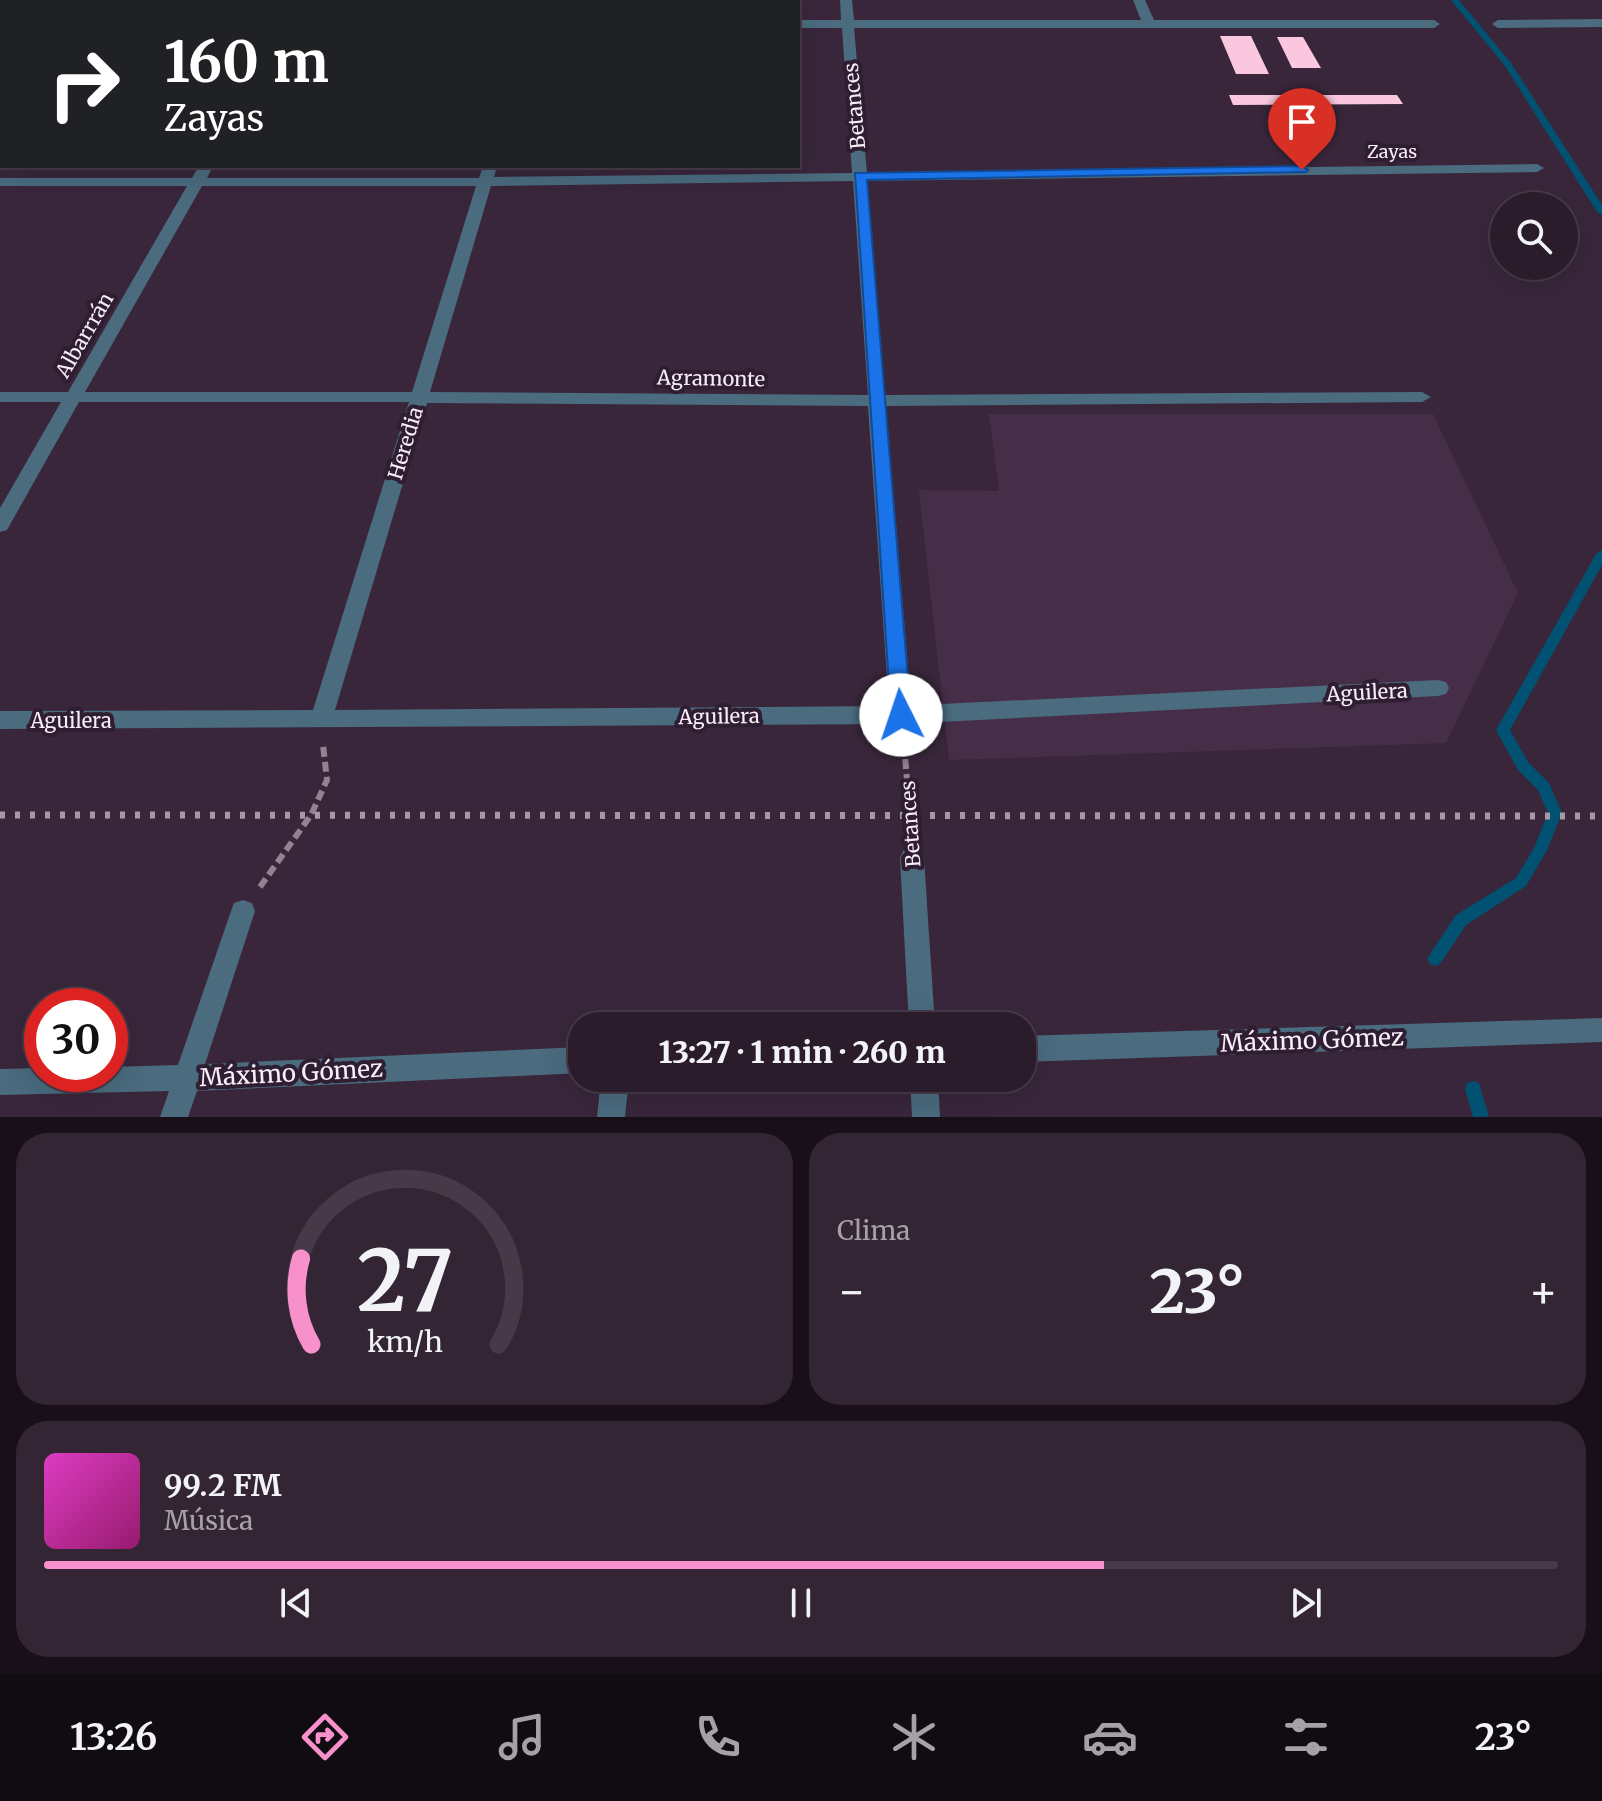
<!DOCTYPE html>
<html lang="es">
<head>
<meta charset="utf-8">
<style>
  body { margin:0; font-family:Merriweather,serif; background:#332534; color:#f1f3f6; height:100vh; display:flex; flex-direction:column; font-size:30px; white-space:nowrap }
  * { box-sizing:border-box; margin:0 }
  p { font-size:26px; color:#a6a1a9 }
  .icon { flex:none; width:44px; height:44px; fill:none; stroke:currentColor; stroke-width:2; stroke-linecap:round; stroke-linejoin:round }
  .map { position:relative; height:1117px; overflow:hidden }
  .panel { display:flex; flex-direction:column; gap:16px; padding:16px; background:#180f18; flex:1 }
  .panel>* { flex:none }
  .guide { position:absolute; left:0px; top:0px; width:800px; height:168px; box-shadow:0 8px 32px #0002,0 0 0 2px #473a48; background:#202124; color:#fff; overflow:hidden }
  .tools { position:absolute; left:1490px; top:192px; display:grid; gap:16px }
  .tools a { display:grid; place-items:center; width:88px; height:88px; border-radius:50%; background:#2b1c2c; box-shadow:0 8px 32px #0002,0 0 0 2px #473a48; font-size:40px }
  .speed { position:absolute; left:24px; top:988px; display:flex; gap:16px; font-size:40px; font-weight:700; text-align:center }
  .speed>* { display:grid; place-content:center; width:104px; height:104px; border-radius:50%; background:#2b1c2c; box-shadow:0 8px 32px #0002,0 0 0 2px #473a48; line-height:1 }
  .speed .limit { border:12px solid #d22; background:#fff; color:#111 }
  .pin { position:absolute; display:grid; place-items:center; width:68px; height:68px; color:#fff; margin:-82px -34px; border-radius:50% 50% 50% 0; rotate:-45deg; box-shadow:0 0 8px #0007 }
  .pin .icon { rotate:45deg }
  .me { position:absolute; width:88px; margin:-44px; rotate:356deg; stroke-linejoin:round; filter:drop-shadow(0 0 6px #0008) }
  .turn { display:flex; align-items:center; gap:28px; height:168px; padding:0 32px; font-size:36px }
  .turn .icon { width:104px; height:104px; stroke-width:2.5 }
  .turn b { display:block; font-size:56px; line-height:68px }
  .big { font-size:60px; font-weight:800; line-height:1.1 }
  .panel .tile { flex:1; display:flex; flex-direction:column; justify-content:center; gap:12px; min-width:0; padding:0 28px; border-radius:32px; background:#332534 }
  .panel .dial { align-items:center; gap:0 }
  .dial svg { height:208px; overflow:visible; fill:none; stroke:#473a48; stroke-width:7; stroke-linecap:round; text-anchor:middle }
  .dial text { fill:#f1f3f6; stroke:none }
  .song { display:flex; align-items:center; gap:24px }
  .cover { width:96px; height:96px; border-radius:12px; background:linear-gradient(135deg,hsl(310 70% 55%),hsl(320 70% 35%)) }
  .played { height:8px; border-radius:4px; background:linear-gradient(90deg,#f890cc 70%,#473a48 70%) }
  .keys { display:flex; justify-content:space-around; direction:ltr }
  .heat { display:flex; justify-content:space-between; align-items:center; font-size:44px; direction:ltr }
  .panel .tiles { flex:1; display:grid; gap:16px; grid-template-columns:1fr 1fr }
  .tile:last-child { grid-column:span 2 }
  .trip { position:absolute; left:568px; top:1012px; width:468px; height:80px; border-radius:32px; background:#2b1c2c; box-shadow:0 8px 32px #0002,0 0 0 2px #473a48; font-weight:800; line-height:80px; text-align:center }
  .tabs { display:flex; height:128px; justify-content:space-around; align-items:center; background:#110b12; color:#a6a1a9 }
  .tabs .icon { width:56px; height:56px }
  .tabs .active { color:#f890cc }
  .tabs b { font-size:36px; color:#f1f3f6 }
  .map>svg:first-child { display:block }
</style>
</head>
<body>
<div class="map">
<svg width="1602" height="1117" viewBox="0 0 1602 1117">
  <rect width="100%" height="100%" fill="#39263b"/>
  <g fill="#462e48">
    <path d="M0,0h284l-282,2 -2,15z"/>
    <path d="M989,414h444l85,179 -72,150 -497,17 -30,-270 80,1z"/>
  </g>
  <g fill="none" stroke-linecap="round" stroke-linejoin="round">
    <g fill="#005172" fill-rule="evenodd">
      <path d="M1451,0h8l52,63 91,142v10l-5,-3 -92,-146z"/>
      <path d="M1602,550v15l-92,165 18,32 21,21 13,30 -15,37 -21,36 -60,39 -26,39 -5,2 -5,-2 -3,-5 3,-5 26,-39 60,-37 18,-30 14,-35 -10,-23 -20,-20 -22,-40 100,-176z"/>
      <path d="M1473,1081l6,2 10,34h-16l-8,-28 2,-6z"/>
    </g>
  </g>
  <g fill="#fac7de">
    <path d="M1220,36h31l18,38h-33z"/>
    <path d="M1277,37h26l18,31h-29z"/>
    <path d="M1229,95h168l6,9 -170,1z"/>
  </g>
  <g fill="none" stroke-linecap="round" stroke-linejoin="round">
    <g stroke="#928293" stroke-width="6" stroke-dasharray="10 5" stroke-linecap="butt">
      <path d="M904,744l7,85"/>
      <path d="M260,887l51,-72 16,-35 -4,-35"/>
    </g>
    <path fill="#4b6b7f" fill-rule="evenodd" d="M1438,680l8,2 3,6 -3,6 -8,2 -537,28 -8,-3 -3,-6 3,-6 8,-3z"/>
    <g fill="#4b6b7f" fill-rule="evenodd">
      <path d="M295,0h13l-14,2z"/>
      <path d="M840,0h12l2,20h287l-8,-20h12l9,20h280l6,4 -6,4h-580l13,145 670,-9 7,4 -7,4 -670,9 18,214 537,-3 9,5 -9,5 -536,4 26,309 -3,6 -8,3 -901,5v-18l313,-1 96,-308h-330l-72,128 -7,2v-24l61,-106h-61v-10h68l119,-206h-187v-8h192l7,-12h14l-6,12h272l4,-12h14l-3,11 358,-4 -10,-145h-44v-8h43zM853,181l15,214 -438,-3 61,-206zM202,186h274l-64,206h-327zM427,403l441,3 21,300 -554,4z"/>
      <path d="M1602,19v8l-104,1 -6,-4 6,-4z"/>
      <rect x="0" y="23" width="2" height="8"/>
      <path d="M912,848l9,3 3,7 11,168h-26l-9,-168 3,-7z"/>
      <path d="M243,900l9,3 3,8 -50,153 377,-17v26l-385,18 -9,26h-28l9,-26 -169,4v-26l42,-1v6h68v-7l68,-2 53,-154 3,-8z"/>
      <path d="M1602,1018v24l-580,20v-26z"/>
      <path d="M601,1078h28l-4,39h-28z"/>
      <path d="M910,1078h28l2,39h-28z"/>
    </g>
    <path stroke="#a798a8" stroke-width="7" stroke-dasharray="5 10" stroke-linecap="butt" d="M0,815l1602,1"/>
  </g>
  <path fill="#1a73e8" stroke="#114b97" stroke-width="2" d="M1302,166l6,4 -2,2 -439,8 44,535 -3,5h-14l-3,-5 -36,-542z"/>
  <g text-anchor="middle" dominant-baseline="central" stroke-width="8" stroke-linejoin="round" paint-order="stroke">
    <g font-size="18" fill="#faedfa" stroke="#2f1d31">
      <text x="1392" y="151">Zayas</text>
    </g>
    <g font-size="20" fill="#faedfa" stroke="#2f1d31">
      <text transform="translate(854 106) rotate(-95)">Betances</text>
      <text transform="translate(84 335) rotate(-60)">Albarrrán</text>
      <text transform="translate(711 378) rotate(1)">Agramonte</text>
      <text transform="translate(405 443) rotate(-73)">Heredia</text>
      <text transform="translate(1367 692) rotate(-3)">Aguilera</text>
      <text transform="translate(719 716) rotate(-1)">Aguilera</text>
      <text x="71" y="720">Aguilera</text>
      <text transform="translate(910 824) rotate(-94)">Betances</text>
    </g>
    <g font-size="24" fill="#faedfa" stroke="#2f1d31">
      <text transform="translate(1312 1040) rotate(-2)">Máximo Gómez</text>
      <text transform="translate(291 1073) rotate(-3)">Máximo Gómez</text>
    </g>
  </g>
</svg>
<div class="tools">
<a><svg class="icon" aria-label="search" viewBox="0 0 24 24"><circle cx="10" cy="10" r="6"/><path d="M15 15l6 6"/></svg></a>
</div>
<div class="speed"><div class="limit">30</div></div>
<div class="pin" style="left:1302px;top:170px;background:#d93025"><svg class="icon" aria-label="arrive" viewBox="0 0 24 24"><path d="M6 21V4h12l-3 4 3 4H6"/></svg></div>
<svg class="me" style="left:901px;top:715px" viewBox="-20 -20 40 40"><circle r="19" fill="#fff"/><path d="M0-13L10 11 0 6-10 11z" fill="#1a73e8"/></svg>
<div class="trip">13:27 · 1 min · 260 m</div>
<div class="guide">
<div class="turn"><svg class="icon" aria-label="right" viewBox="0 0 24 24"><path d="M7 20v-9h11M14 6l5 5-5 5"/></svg><div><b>160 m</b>Zayas</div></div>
</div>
</div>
<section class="panel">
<div class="tiles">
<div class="tile dial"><svg viewBox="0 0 100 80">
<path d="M14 69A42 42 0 1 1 86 69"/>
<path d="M14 69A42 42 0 0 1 10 36" stroke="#f890cc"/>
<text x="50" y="56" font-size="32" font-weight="700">27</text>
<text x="50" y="72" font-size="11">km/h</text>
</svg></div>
<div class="tile"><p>Clima</p>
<div class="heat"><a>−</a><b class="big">23°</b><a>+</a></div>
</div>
<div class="tile">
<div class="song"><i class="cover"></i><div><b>99.2 FM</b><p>Música</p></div></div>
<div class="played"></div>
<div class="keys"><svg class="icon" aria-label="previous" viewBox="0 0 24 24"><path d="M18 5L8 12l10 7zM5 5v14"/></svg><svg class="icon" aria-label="pause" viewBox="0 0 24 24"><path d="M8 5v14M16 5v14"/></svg><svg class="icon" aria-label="next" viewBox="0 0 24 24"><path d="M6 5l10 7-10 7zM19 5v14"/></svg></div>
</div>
</div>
</section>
<nav class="tabs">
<b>13:26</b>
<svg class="icon active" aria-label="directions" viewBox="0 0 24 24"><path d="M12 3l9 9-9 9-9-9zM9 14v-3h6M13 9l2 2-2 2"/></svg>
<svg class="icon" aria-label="music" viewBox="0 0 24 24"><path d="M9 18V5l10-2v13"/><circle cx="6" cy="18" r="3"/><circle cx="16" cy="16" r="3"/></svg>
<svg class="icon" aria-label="phone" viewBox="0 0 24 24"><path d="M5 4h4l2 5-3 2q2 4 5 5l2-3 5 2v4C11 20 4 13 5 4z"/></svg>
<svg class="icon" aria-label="climate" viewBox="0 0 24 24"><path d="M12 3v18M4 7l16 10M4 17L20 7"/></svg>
<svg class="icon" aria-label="car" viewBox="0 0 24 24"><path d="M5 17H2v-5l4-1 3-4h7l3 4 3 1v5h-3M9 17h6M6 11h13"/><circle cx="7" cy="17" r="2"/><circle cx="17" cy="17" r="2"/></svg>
<svg class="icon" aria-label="filters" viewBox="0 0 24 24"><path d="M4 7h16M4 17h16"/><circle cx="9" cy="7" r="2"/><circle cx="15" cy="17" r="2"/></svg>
<b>23°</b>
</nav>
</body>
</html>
